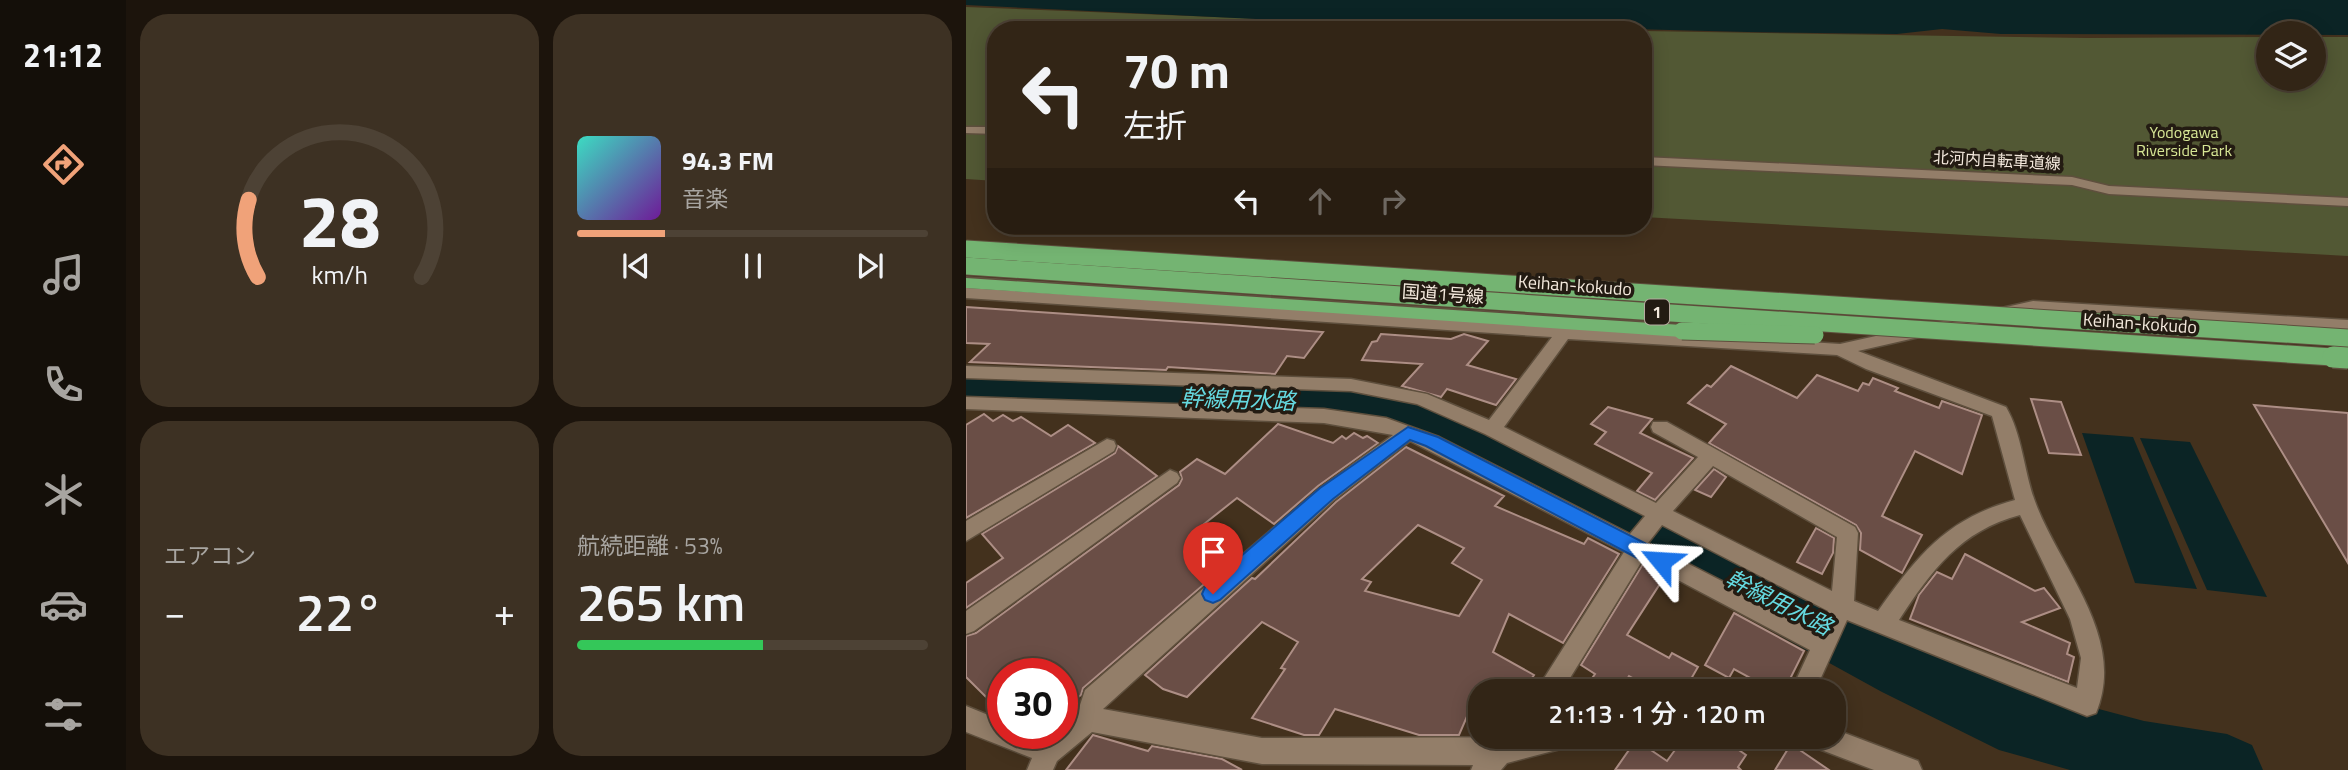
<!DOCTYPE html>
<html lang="ja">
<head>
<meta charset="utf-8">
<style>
  body { margin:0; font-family:"Titillium Web","Noto Sans JP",sans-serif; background:#3d3123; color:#f1f3f6; height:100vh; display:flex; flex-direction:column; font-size:26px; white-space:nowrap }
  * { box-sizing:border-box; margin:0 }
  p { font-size:23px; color:#a8a5a1 }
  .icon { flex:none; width:38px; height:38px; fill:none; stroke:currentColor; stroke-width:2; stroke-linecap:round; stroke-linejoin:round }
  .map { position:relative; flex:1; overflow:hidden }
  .drawer { display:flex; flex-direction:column; gap:14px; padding:14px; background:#1c140c; width:840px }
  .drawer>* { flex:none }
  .banner { position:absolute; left:21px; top:21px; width:665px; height:214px; border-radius:28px; box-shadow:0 4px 18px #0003,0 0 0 2px #4d4235; background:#322516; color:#f1f3f6; overflow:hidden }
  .tools { position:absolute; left:1290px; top:21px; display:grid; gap:14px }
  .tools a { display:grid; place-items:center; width:70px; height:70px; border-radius:50%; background:#322516; box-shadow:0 4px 18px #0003,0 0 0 2px #4d4235; font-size:35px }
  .speed { position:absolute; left:21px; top:658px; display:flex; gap:14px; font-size:35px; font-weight:700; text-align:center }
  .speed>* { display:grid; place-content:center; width:91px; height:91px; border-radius:50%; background:#322516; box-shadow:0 4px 18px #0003,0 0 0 2px #4d4235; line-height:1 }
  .speed .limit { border:10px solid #d22; background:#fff; color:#111 }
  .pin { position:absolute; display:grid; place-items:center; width:60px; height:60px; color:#fff; margin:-72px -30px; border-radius:50% 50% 50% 0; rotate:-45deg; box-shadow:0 0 7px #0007 }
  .pin .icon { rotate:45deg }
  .me { position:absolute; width:77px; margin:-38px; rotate:297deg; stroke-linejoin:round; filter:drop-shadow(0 0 5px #0008) }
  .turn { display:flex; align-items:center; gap:24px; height:147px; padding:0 21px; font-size:32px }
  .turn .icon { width:91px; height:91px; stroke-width:2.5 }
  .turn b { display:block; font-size:49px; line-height:60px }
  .lanes { display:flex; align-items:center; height:66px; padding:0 21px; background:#0003; justify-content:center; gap:35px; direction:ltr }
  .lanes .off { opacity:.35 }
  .big { font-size:52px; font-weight:600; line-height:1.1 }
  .drawer .tile { flex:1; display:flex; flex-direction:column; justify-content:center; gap:10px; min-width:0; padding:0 24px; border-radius:28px; background:#3d3123 }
  .drawer .dial { align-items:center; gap:0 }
  .dial svg { height:182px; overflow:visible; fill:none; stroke:#4d4235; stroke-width:7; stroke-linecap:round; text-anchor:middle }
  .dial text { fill:#f1f3f6; stroke:none }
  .song { display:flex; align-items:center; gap:21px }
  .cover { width:84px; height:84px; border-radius:10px; background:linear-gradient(135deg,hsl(170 70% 55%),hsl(280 70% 35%)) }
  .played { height:7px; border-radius:4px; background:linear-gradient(90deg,#f0a279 25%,#4d4235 25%) }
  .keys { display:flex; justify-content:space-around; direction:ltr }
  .heat { display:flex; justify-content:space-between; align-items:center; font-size:38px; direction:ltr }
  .charge { height:10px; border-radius:5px; background:linear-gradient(90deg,#34c759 53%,#4d4235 0) }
  .drawer .tiles { flex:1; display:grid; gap:14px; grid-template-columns:repeat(2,1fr) }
  .trip { position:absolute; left:502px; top:679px; width:378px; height:70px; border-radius:28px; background:#322516; box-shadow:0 4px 18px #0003,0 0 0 2px #4d4235; font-weight:600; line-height:70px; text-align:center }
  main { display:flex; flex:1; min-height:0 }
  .menu { display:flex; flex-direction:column; width:126px; justify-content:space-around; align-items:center; background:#140f09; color:#a8a5a1 }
  .menu .icon { width:49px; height:49px }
  .menu .active { color:#f0a279 }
  .menu b { font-size:32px; color:#f1f3f6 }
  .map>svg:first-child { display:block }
</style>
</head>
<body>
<main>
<nav class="menu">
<b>21:12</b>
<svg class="icon active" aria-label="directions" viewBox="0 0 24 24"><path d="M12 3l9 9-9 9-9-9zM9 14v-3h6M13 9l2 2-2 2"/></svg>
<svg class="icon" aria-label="music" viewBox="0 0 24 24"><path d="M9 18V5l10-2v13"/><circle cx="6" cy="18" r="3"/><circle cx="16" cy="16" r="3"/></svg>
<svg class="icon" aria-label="phone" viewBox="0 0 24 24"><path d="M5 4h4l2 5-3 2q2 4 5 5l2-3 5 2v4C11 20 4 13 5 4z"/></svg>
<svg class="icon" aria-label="climate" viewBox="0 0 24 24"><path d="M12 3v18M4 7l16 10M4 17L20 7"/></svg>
<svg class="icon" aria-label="car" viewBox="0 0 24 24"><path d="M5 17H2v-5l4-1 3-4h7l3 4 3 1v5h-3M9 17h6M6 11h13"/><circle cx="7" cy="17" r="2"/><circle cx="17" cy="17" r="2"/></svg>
<svg class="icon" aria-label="filters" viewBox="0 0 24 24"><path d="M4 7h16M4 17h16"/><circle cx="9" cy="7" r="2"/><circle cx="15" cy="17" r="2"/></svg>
</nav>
<section class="drawer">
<div class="tiles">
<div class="tile dial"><svg viewBox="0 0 100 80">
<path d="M14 69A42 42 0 1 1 86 69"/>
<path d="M14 69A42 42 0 0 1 10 35" stroke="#f0a279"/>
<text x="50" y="56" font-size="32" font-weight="700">28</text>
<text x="50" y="72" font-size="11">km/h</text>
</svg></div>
<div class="tile">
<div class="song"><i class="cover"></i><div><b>94.3 FM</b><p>音楽</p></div></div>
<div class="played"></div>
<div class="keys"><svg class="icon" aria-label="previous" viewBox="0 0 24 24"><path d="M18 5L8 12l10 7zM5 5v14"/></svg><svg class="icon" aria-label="pause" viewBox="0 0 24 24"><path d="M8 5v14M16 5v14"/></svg><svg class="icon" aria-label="next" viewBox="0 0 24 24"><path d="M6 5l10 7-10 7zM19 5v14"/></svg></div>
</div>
<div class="tile"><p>エアコン</p>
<div class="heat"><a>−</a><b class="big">22°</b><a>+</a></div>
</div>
<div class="tile"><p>航続距離 · 53%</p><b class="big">265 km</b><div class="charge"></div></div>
</div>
</section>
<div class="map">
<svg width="1382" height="770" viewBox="0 0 1382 770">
  <rect width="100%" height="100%" fill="#43311d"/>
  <g fill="#525834">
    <path d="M0,7l377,15 272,8h-619v151l-30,-2z"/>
    <path d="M677,31l444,7 181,-1v42h46v-42h34v219l-705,-39z"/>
  </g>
  <g fill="#0b2425">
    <path d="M0,0h1382v35l-347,-1 -59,-5 -45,5 -149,-2 -473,-12 -309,-15z"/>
    <path d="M1116,433l51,4 64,152 -62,-6z"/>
    <path d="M1174,438l50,4 77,155 -60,-7z"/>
  </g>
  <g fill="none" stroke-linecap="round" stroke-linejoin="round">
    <path fill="#0b2425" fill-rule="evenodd" d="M0,371l384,15 51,7 67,25 460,230 77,36 139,37 83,13 25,11 11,25h-193l-71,-20 -117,-58 -450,-248 -39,-17 -43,-7 -384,-15z"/>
  </g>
  <g fill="#6a4e46" stroke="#ad8e85" stroke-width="2" fill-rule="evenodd">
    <path d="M0,307l264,18 93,7 -19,26 -17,-2 -12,18 -107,-7 -2,3 -196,-8 19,-18 -23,-1z"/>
    <path d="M415,334l70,5 13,-5 24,7 -21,24 49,14 -20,26 -49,-16 -6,8 -39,-11 20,-22 -60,-4 10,-18 5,-1z"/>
    <path d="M765,366l66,32 20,-23 41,16 5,-8 6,2 4,-7 25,10 -3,3 44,17 3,-7 40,14 -20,59 -47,-23 -33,65 40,19 -20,38 -42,-23 1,-17 -5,-8 -147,-82 17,-19 -38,-21 19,-18 4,2z"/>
    <path d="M1065,399l30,3 20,53 -32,-2z"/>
    <path d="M1288,405l94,8v150z"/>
    <path d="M642,407l44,12 -12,14 53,25 -38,42 -18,-9 15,-18 -57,-29 11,-12 -15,-8z"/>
    <path d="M18,414l9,7 10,-6 10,6 8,-4 30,19 17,-11 27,18 -129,75v-93z"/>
    <path d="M312,424l55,19 9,-7 4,3 8,-6 9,5 4,-2 11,7 -60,43 -44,38 -37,-26 -43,34 36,30 -147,126 -2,7 -19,15v-36h-59v17l-13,10 -24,-24v-41l10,-3 203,-148 3,-6 -2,-7 17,-13 28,15z"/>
    <path d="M152,446l39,30 -191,132v-25l37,-25 -21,-24 133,-81z"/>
    <path d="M440,447l98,49 -9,10 89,38 4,-6 31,16 -56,89 -54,-29 -16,38 41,23 -11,16h-45l-19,44h-40l-84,-26 -16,26h-15l-52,-17 33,-49 -4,-1 17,-26 -36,-20 -75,75 -24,-8 -18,-14 107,-97 3,1 81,-77zM452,525l46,23 -12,15 30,17 -23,36 -94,-25 6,-9 -9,-3z"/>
    <path d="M748,469l12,8 -15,20 -16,-7z"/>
    <path d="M850,528l18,10 -1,15 -11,21 -25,-12z"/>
    <path d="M999,554l70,37 9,-3 16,20 -38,14 48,21 -3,11 7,3 -6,25 -158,-63 9,-24 18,-23 15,7z"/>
    <path d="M677,564l22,12 -38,59 42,23 3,-5 26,14 -14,24h-28l-27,-15 -9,15h-37l12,-17 -14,-9z"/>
    <path d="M768,613l70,38 -20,40h-10l-40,-22 -5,9 -24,-13z"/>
    <path d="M127,735l55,16 4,-5 70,13 20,11h-176z"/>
    <path d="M754,737l26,18 -8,12 3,3h-126l21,-30 31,21 16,-22 12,9 6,-8 11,8z"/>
    <path d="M825,744l38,26h-54z"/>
  </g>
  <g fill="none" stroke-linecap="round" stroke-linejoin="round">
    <g stroke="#5e4f3d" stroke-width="3">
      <g id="minor">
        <path d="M0,127h30v7l-30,-1z"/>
        <path d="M677,157l429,20 37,9 239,12v8l-239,-12 -37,-9 -429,-20z"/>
        <path d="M0,288l874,56 193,-43 315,19v10l-315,-19 -175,40 148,56c17,29 18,67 30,97 25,66 91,134 60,209l-9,3 -240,-96 -32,71h-24l19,-41 -168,-89 -80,130h-26l88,-139 -214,-111 -76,59 -231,209 159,29 314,-1 -4,9 -65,17 -6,7h-30l2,-5 -211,-1 -170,-32 -35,29 -4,9h-26l5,-12 -66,-26v-26l37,15v12h30l12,5 6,-5h11v-9l16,-13 7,-21 235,-202 73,-53 -69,-12 -358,-14v-12l358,12 62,9 53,19 191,97 15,-18 -160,-82 -68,-30 -66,-13 -385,-13v-12l385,13 76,15 62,26 63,-83 -586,-39zM602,339l269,16 29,14 126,47 23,84c-68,18 -98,56 -137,111l-24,-10 4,-68 -3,-6 -188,-105h-14l-2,5 2,5 45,25 -42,46 -152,-76zM747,466l124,71 -5,54 -159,-80zM1054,515l50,104 11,39 -4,30 -178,-68c33,-50 61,-89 121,-105zM696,525l166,86 -9,20 -171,-88z"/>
        <path d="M141,439l7,2 2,5 -2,5 -148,90v-20z"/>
        <path d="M204,470l7,3 3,5 -3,5 -203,148 -8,3v-23z"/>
        <path d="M868,729l84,32 4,9h-48l-63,-24 -4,-9h27z"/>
      </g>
    </g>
    <g stroke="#5e4f3d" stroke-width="4">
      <path id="trunk" d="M0,278l716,47 9,6 -9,6 -716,-49z"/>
    </g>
    <use href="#minor" fill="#937e69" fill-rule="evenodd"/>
    <use href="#trunk" fill="#74b472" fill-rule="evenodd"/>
    <g stroke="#5e4f3d" stroke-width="19" stroke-linecap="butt">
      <g id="trunk-bridge-far1">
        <path d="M0,249l1382,89"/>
        <path d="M0,266l1382,92"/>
        <path d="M716,331l133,4"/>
      </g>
    </g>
    <g stroke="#5e4f3d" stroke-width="24" stroke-linecap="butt">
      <path id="trunk-bridge" d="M1367,357l15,1"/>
    </g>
    <use href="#trunk-bridge-far1" stroke="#74b472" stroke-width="17"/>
    <use href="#trunk-bridge" stroke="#74b472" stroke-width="21"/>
  </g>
  <path fill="#1a73e8" stroke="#114b97" stroke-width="2" d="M442,427l30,10 230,118 3,6 -3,6 -7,2 -7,-2 -228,-121 -16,-6 -77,59 -113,101 -7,3 -8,-3 -3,-6 3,-7 115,-99z"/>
  <g text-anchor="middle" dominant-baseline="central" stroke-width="7" stroke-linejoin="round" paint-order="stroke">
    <g font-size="16" fill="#d7e695" stroke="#231b12">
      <text x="1218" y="132">Yodogawa<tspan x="1218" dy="18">Riverside Park</tspan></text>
    </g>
    <g font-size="16" fill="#f3e8dc" stroke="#231b12">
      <text transform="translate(1031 160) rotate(3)">北河内自転車道線</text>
    </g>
    <rect fill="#231b12" stroke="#b5aa9f" stroke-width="2" x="679" y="299.5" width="24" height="25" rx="5"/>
    <g font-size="16" font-weight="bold" fill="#f3e8dc">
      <text x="691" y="312">1</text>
    </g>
    <g font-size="18" fill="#f3e8dc" stroke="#231b12">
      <text transform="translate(609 285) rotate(4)">Keihan-kokudo</text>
      <text transform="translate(477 294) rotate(4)">国道1号線</text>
      <text transform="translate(1174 323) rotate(4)">Keihan-kokudo</text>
    </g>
    <g font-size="23" font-style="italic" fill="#65d9e0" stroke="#231b12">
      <text transform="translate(272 399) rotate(2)">幹線用水路</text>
      <text transform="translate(813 602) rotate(27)">幹線用水路</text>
    </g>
  </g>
</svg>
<div class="tools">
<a><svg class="icon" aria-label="layers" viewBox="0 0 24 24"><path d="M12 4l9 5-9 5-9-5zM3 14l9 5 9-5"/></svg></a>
</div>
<div class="speed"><div class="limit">30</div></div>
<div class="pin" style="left:247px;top:594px;background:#d93025"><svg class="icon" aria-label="arrive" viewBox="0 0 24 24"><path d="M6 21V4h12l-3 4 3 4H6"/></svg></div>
<svg class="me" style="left:695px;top:561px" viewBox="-20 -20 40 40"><path d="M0-17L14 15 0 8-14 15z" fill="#1a73e8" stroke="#fff" stroke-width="4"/></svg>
<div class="trip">21:13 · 1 分 · 120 m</div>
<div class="banner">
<div class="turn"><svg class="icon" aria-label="left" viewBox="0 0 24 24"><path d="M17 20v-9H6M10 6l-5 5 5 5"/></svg><div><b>70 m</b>左折</div></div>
<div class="lanes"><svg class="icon" aria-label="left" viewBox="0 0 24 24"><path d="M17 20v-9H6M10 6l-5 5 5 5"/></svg><svg class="icon off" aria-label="ahead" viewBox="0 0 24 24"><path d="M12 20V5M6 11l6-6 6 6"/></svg><svg class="icon off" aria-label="right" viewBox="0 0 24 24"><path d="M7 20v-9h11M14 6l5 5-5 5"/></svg></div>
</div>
</div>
</main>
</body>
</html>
